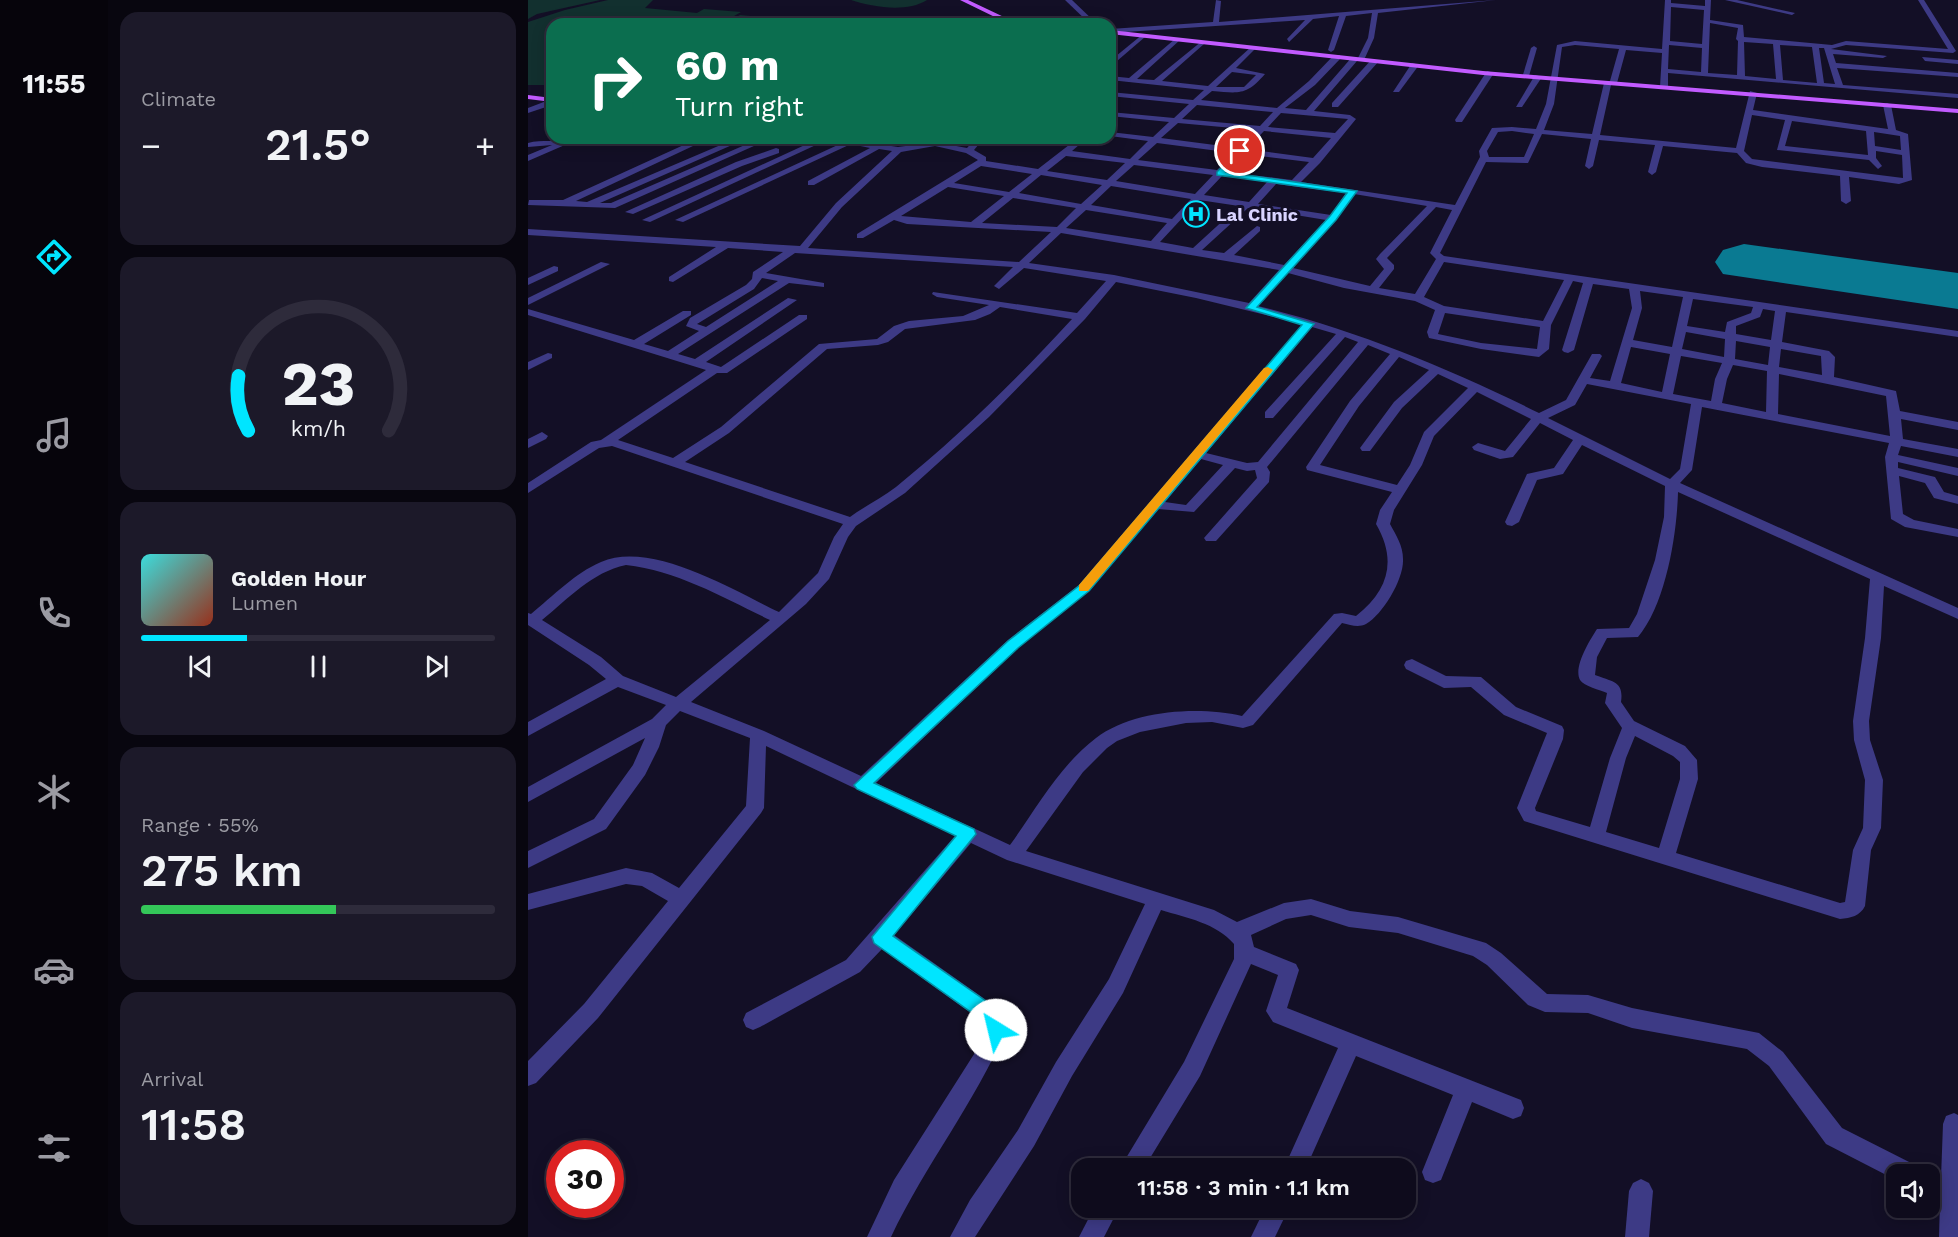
<!DOCTYPE html>
<html lang="en">
<head>
<meta charset="utf-8">
<style>
  body { margin:0; font-family:"Work Sans",sans-serif; background:#1c1929; color:#f1f3f6; height:100vh; display:flex; flex-direction:column; font-size:22px; white-space:nowrap }
  * { box-sizing:border-box; margin:0 }
  p { font-size:20px; color:#9b9ba3 }
  .icon { flex:none; width:33px; height:33px; fill:none; stroke:currentColor; stroke-width:2; stroke-linecap:round; stroke-linejoin:round }
  .map { position:relative; flex:1; overflow:hidden }
  .details { display:flex; flex-direction:column; gap:12px; padding:12px; background:#08060f; width:420px }
  .details>* { flex:none }
  .guide { position:absolute; left:18px; top:18px; width:570px; height:126px; border-radius:18px; box-shadow:0 3px 15px #0003,0 0 0 2px #2e2b3b; background:#0b6e4f; color:#fff; overflow:hidden }
  .tools { position:absolute; left:1358px; top:1164px; display:grid; gap:12px }
  .tools a { display:grid; place-items:center; width:54px; height:54px; border-radius:12px; background:#0e0b1c; box-shadow:0 3px 15px #0003,0 0 0 2px #2e2b3b; font-size:30px }
  .speed { position:absolute; left:18px; top:1140px; display:flex; gap:12px; font-size:30px; font-weight:700; text-align:center }
  .speed>* { display:grid; place-content:center; width:78px; height:78px; border-radius:50%; background:#0e0b1c; box-shadow:0 3px 15px #0003,0 0 0 2px #2e2b3b; line-height:1 }
  .speed .limit { border:9px solid #d22; background:#fff; color:#111 }
  .pin { position:absolute; display:grid; place-items:center; width:51px; height:51px; color:#fff; margin:-26px; border:3px solid #fff; border-radius:50%; box-shadow:0 2px 6px #0007 }
  .me { position:absolute; width:66px; margin:-33px; rotate:324deg; stroke-linejoin:round; filter:drop-shadow(0 0 4px #0008) }
  .turn { display:flex; align-items:center; gap:21px; height:126px; padding:0 30px; font-size:27px }
  .turn .icon { width:78px; height:78px; stroke-width:2.5 }
  .turn b { display:block; font-size:42px; line-height:51px }
  .big { font-size:45px; font-weight:600; line-height:1.1 }
  .details .card { flex:1; display:flex; flex-direction:column; justify-content:center; gap:9px; min-width:0; padding:0 21px; border-radius:18px; background:#1c1929 }
  .details .dial { align-items:center; gap:0 }
  .dial svg { height:156px; overflow:visible; fill:none; stroke:#2e2b3b; stroke-width:7; stroke-linecap:round; text-anchor:middle }
  .dial text { fill:#f1f3f6; stroke:none }
  .song { display:flex; align-items:center; gap:18px }
  .cover { width:72px; height:72px; border-radius:9px; background:linear-gradient(135deg,hsl(180 70% 55%),hsl(10 70% 35%)) }
  .played { height:6px; border-radius:3px; background:linear-gradient(90deg,#00e5ff 30%,#2e2b3b 30%) }
  .keys { display:flex; justify-content:space-around; direction:ltr }
  .heat { display:flex; justify-content:space-between; align-items:center; font-size:33px; direction:ltr }
  .charge { height:9px; border-radius:4px; background:linear-gradient(90deg,#34c759 55%,#2e2b3b 0) }
  .trip { position:absolute; left:543px; top:1158px; width:345px; height:60px; border-radius:18px; background:#0e0b1c; box-shadow:0 3px 15px #0003,0 0 0 2px #2e2b3b; font-weight:600; line-height:60px; text-align:center }
  main { display:flex; flex:1; min-height:0 }
  .dock { display:flex; flex-direction:column; width:108px; justify-content:space-around; align-items:center; background:#06040b; color:#9b9ba3 }
  .dock .icon { width:42px; height:42px }
  .dock .current { color:#00e5ff }
  .dock b { font-size:27px; color:#f1f3f6 }
  .map>svg:first-child { display:block }
</style>
</head>
<body>
<main>
<nav class="dock">
<b>11:55</b>
<svg class="icon current" aria-label="directions" viewBox="0 0 24 24"><path d="M12 3l9 9-9 9-9-9zM9 14v-3h6M13 9l2 2-2 2"/></svg>
<svg class="icon" aria-label="music" viewBox="0 0 24 24"><path d="M9 18V5l10-2v13"/><circle cx="6" cy="18" r="3"/><circle cx="16" cy="16" r="3"/></svg>
<svg class="icon" aria-label="phone" viewBox="0 0 24 24"><path d="M5 4h4l2 5-3 2q2 4 5 5l2-3 5 2v4C11 20 4 13 5 4z"/></svg>
<svg class="icon" aria-label="climate" viewBox="0 0 24 24"><path d="M12 3v18M4 7l16 10M4 17L20 7"/></svg>
<svg class="icon" aria-label="car" viewBox="0 0 24 24"><path d="M5 17H2v-5l4-1 3-4h7l3 4 3 1v5h-3M9 17h6M6 11h13"/><circle cx="7" cy="17" r="2"/><circle cx="17" cy="17" r="2"/></svg>
<svg class="icon" aria-label="filters" viewBox="0 0 24 24"><path d="M4 7h16M4 17h16"/><circle cx="9" cy="7" r="2"/><circle cx="15" cy="17" r="2"/></svg>
</nav>
<section class="details">
<div class="card"><p>Climate</p>
<div class="heat"><a>−</a><b class="big">21.5°</b><a>+</a></div>
</div>
<div class="card dial"><svg viewBox="0 0 100 80">
<path d="M14 69A42 42 0 1 1 86 69"/>
<path d="M14 69A42 42 0 0 1 9 41" stroke="#00e5ff"/>
<text x="50" y="56" font-size="32" font-weight="700">23</text>
<text x="50" y="72" font-size="11">km/h</text>
</svg></div>
<div class="card">
<div class="song"><i class="cover"></i><div><b>Golden Hour</b><p>Lumen</p></div></div>
<div class="played"></div>
<div class="keys"><svg class="icon" aria-label="previous" viewBox="0 0 24 24"><path d="M18 5L8 12l10 7zM5 5v14"/></svg><svg class="icon" aria-label="pause" viewBox="0 0 24 24"><path d="M8 5v14M16 5v14"/></svg><svg class="icon" aria-label="next" viewBox="0 0 24 24"><path d="M6 5l10 7-10 7zM19 5v14"/></svg></div>
</div>
<div class="card"><p>Range · 55%</p><b class="big">275 km</b><div class="charge"></div></div>
<div class="card"><p>Arrival</p><b class="big">11:58</b></div>
</section>
<div class="map">
<svg width="1430" height="1237" viewBox="0 0 1430 1237">
  <rect width="100%" height="100%" fill="#130f26"/>
  <g fill="#12302f">
    <path d="M0,0h72l-63,14 -9,5z"/>
    <path d="M80,0h45l-8,8 52,5 7,-4 37,3 -21,12h-168v61h-24v-63l37,-12z"/>
    <path d="M323,0h76c-21,13 -54,7 -76,0z"/>
    <path d="M212,15l94,9h-110z"/>
  </g>
  <g fill="none" stroke-linecap="round" stroke-linejoin="round">
    <path fill="#0a7a92" fill-rule="evenodd" d="M1216,244l214,29v36l-235,-35 -8,-12 8,-12z"/>
    <g fill="#3d3a85" fill-rule="evenodd">
      <path d="M537,0h7l25,24h-7z"/>
      <path d="M688,0l5,1 -2,21 277,-22 -118,13 -4,25 -10,22 -7,1 -43,50 36,4 6,4 -36,44 -19,19 154,23 25,-48 -1,-6 13,-23 20,-1 24,2 10,-25 11,-59 18,-4 87,8 3,-49h6v3l34,3v-6h6l-1,20 33,5 1,12 88,8 14,-4 102,8 -30,-49h6l32,51 -3,2 -107,-8 -15,4 56,7 -4,2 -50,-4 3,9 122,10v4l-121,-9 6,17 115,9v4l-290,-25v14l-4,2 -4,-2 2,-34 -36,-3 -9,33 -6,2 -11,50 136,13 14,-57 7,2 -4,17 135,19 -5,-24 4,-2 4,2 5,25 12,4 4,46 -13,4 -50,-7 2,24 -5,3 -5,-3 -1,-25 -78,-9 -16,-4 -9,-10 -74,-7 -7,26 -4,3 -4,-3 7,-27 -56,-5 -6,26 -4,3 -4,-3 6,-27 -49,-5 -14,29 -42,-1 -46,91 4,3 514,75v6l-172,-25 -4,30 47,9 6,6 -1,20 62,14 4,20 58,11v8l-57,-11 2,20 55,10v8l-57,-11 -3,9 60,13v8l-60,-14v6l37,9 9,15 14,4v8l-24,-6 -9,-15 -26,-7 4,38 11,6 44,9v8l-53,-10 -14,-8 -6,-62 4,-14 -187,-36 -10,63 -12,13 278,125v11l-74,-33 -3,52 -12,83 1,19 13,40 -2,48 -10,22 -6,56c-5,10 -14,12 -25,13l-316,-98 -7,-13 30,-75 -43,-18 -33,-28 -27,1 -38,-19 -2,-4 2,-4 6,-2 34,17 35,1 35,30 46,19 2,4 -1,9 -28,69 1,3 54,16 20,-69 12,-30 -17,-25 2,-10c-7,-3 -23,-7 -27,-13 -7,-13 10,-40 17,-51l32,-1 8,-14 18,-54 9,-43 1,-31 -83,-41 -19,29 -26,6 -18,42 -7,4 -5,-1 -2,-3 22,-48 27,-6 19,-28 -33,-17 -27,34 -13,2 -26,-9 -2,-3 6,-4 27,8 26,-32 -54,-27 -43,44 -12,29 -28,45 -4,14c6,11 13,22 13,35 1,20 -20,55 -37,65 -8,4 -15,1 -24,-1l-89,102 -10,3 -31,-6 -26,1 -46,9 -23,9 -10,7 -24,24 -57,79 188,59 23,12 47,-19 27,-4 39,12 48,6 88,26 15,10 46,41 41,1 44,13 127,25 24,19 59,76 75,38 3,8h-24v6l-70,-36 -57,-78 -22,-17 -115,-21 -44,-15 -43,-1 -17,-7 -41,-40 -14,-9 -75,-23 -49,-6 -38,-12 -25,4 -35,16 3,12 42,17 3,6 -12,38 234,92 3,8 -3,8 -8,3 -41,-17 -31,78 -8,3 -8,-3 -3,-8 31,-77 -97,-39 -50,112h-22l54,-120 -65,-26 -7,-11 12,-36 -27,-11 -51,112 -56,92h-24l64,-106 50,-103v-15c-18,-21 -47,-26 -73,-34l-38,83 -51,83 -38,70 -59,91h-25l20,-37 48,-70 38,-68 53,-83 36,-75 -138,-44 -36,-17 -77,92 102,72 10,23c-31,73 -81,135 -115,207h-24l27,-57 82,-129 9,-21 -3,-9 -100,-72 -22,23 -100,55 -7,3 -7,-3 -3,-7 3,-7 100,-53 109,-124 -189,-90 -2,62 -3,5 -163,205 -62,65 -8,3v-25l56,-57 84,-103 -26,-15 -16,-2 -98,26v-16l98,-26 26,5 27,15 67,-82 4,-68 -70,-27 -14,14 -7,22 -14,28 -39,54 -78,39v-17l66,-32 39,-54 12,-27 -117,64v-15l124,-68 14,-14 -48,-18 -90,49v-14l78,-43 -17,-14 -61,-40v-12l3,1c22,-18 44,-41 70,-52 51,-22 133,29 178,50l39,-39 16,-36 9,-13 -231,-78 -13,2 -71,45v-10l63,-41 10,-2 105,-70 -178,-55v-6l106,31 49,-29h8v4l-47,29 24,7 31,-20 -13,-5 4,-8 56,-33 6,-6 1,-7 30,-20 -55,-4 -55,34 -4,-1v-4l47,-30 -188,-12v-6l272,17 36,-43 56,-52 -13,-2 -65,36h-6v-4l62,-33 -19,-4 -168,78 -8,-2 167,-77 -5,-1 1,-4 60,9 37,-5 32,6 9,-10h8l-10,12 12,7v4l52,8 40,-31h9l-15,13 58,8 18,-18 -38,-5v-4l43,5 16,-15 -59,-6v-4l64,6 15,-14 -79,-8v-4l83,8 11,-10 -94,-10v-4l19,2 46,-39 5,1 -43,39 17,1 48,-39 2,3 -42,37 46,5 43,-39 5,1 -20,20 29,6c-19,22 -26,19 -53,17l-11,9 76,8 32,-27 25,-26h6v4l-25,26 -30,23 21,2 46,-53 6,1 10,-20 4,-25 -26,3 -12,34 -3,2 -3,-2 11,-34 -26,3 -24,23 -2,-3 18,-19 -195,13v-4l103,-7zM1143,7l33,3 -2,34 -32,-3zM1182,23l28,5 -2,11 2,2 -1,34 -29,-2zM1216,42l29,2 3,35 -31,-3zM1047,45l44,4 -9,32 -6,2 -12,51 -48,-4 10,-26 8,-57zM1141,45l33,3 -1,24 -33,-3zM1252,45l32,2 5,36 -34,-3zM1291,48h5l11,36 -11,-1zM704,72l24,3 -12,12h-28zM669,105l76,7 -13,14 -78,-7zM753,113l67,6 -13,14 -67,-6zM1224,115l33,5 -8,30 92,10 9,9 4,-3 -6,-8v-7l26,4 1,23 -151,-19 -8,-8zM1264,121l74,10 2,24 -83,-9zM650,123l77,7 -17,18 -77,-10zM736,131l67,7 -18,20 -66,-9zM984,131l22,3 -10,23h-35l-2,-6 11,-19zM1346,132l26,4 1,14 -26,-4zM629,143l77,10 -17,17 -79,-10zM407,146l31,7 12,7 -121,74v4h6l31,-18 13,4 144,8 -32,30 -211,-14 34,-41 59,-55zM715,154l66,8 -17,18 -66,-8zM538,156l59,7 -18,17 -60,-9zM606,165l79,10 -18,19 -79,-13zM453,166l51,8 -23,18 -55,-9zM513,175l61,10 -21,19 -62,-11zM694,176l45,6 -18,20 -45,-7zM748,184l70,9 -15,22 -73,-11zM583,186l80,13 -19,20 -81,-14zM420,187l56,9 -33,26 -70,-6zM826,194l73,12 -47,48 -4,5 8,10 -14,17 -77,-18 43,-48zM485,198l63,10 -19,19 -75,-4zM671,200l40,6 -46,42 -33,-6zM908,207l16,3 -22,43 6,6 -21,35 -36,-6 15,-19v-4l-7,-7zM720,208h5l73,12 -42,45 -50,-10 26,-24v-4l-3,-1 -33,27 -22,-3zM558,210l81,13 -16,18 -85,-13zM533,233l218,37 -30,33 -135,-28 -85,-12zM267,253l218,14 -19,19 5,3 25,-21 82,13 -29,32 -144,-21 -1,2 5,3 52,8 -26,11 -54,5 -15,5 -17,13 -58,5 -98,83 -48,31 -55,-18 99,-67h10l80,-54v-4h-8l-78,52 -15,-5 91,-62 -9,-2 -93,61 -17,-5 111,-71 35,4v-4l-58,-10zM916,262l120,18 -21,41 -99,-15 -20,-9zM760,273l56,15 71,13 20,9 -8,22 2,6 52,11 58,8 10,-8 2,-24 22,-44 10,2 -21,67 2,2 4,1 6,-3 19,-66 36,5 3,19 -22,73 -20,-3 12,-22 -2,-2h-8l-26,46 -27,13c-91,-45 -183,-83 -281,-107zM234,278l16,3 -72,46 -9,-3 57,-35zM588,282l80,16 107,26 -224,261 -71,55 -147,136 -97,-45 -73,-29 115,-98 23,-25 19,-42 8,-11 49,-33 84,-76 96,-98zM1112,291l43,6 -11,50 -39,-7 9,-32zM1165,299l60,8 -2,6 -24,9 -2,10 -38,-6zM472,307l72,12c-54,59 -113,117 -176,168 -14,11 -31,19 -46,30l-165,-55 44,-29 98,-84 51,-4 10,-3 17,-13 70,-9 15,-6zM1235,309l12,2 -4,29 -35,-6v-8l24,-9zM917,313l95,14 -3,22 -56,-6 -43,-9zM784,327l24,7 -71,78v6h8l72,-81 13,5 -100,120 -11,1 -41,-10zM1158,332l39,7 -1,18 -42,-8zM1208,341l34,6 -2,18 -33,-6zM840,345l22,9 -40,47 -44,66 1,3 85,22 -12,18 -4,14c21,36 13,66 -20,92l-14,-3 -8,1 -92,102c-44,-10 -109,-6 -146,22 -36,27 -60,71 -86,107l-134,-62 142,-135 71,-57 69,-82 36,3 41,-44 12,3 8,-1 2,8 -53,60 2,3h10l53,-59 1,-10 -3,-5zM1103,347l39,7 -8,38 -41,-9zM1253,349l40,7 1,19 -43,-8zM1153,356l41,7 -7,16 -4,22 -38,-7zM871,357l30,13 -35,32 -34,46 2,3h8l32,-43 36,-34 30,14 -44,44 -14,33 -13,20 -77,-20 39,-59zM1205,365l34,6 -1,41 -44,-9 5,-24zM1251,374l107,22 4,40 -112,-22zM1059,384l104,20 -11,65 -10,10 -122,-61 27,-13zM673,459l22,6 -37,40 -21,-3zM1150,492l192,87 -5,59 -12,83 1,19 11,40 -2,48 -10,22 -8,52 -5,1 -164,-50 22,-74 -1,-19 -12,-14 -51,-25 -13,-19c3,-21 -8,-20 -26,-27l2,-18 10,-19 31,-1c28,-33 39,-103 40,-145zM98,565c52,6 98,33 144,55l-94,77 -53,-21 -22,-19 -59,-37c26,-21 50,-48 84,-55zM1107,736l38,20 7,6v17l-21,69 -53,-16 20,-74z"/>
      <path d="M1197,0h12l58,13 -3,2z"/>
      <path d="M615,34l2,3 -35,30v-6z"/>
      <path d="M1006,46l3,2 -8,28 -7,2 9,-30z"/>
      <path d="M1394,57l36,3v4l-33,-3z"/>
      <path d="M844,59l7,2 -41,46h-6v-4z"/>
      <path d="M884,63l7,2 -20,27h-6z"/>
      <path d="M959,71l7,2 -32,49h-6l-1,-2z"/>
      <path d="M1007,75l7,2 -20,30h-6z"/>
      <path d="M21,100h3v5l-24,8v-5z"/>
      <path d="M42,138h11l-53,23v-6l24,-10 -24,2v-4c14,-4 29,0 42,-5z"/>
      <path d="M171,138h11l-134,63 11,1 150,-64h11l-148,65h11l150,-65h11l-157,70 -87,-3 1,-5h34z"/>
      <path d="M292,138h11l-181,84 -8,-2z"/>
      <path d="M248,148l3,1v4l-37,13 -109,48 -8,-2 111,-50z"/>
      <path d="M73,262l9,2 -82,41v-7z"/>
      <path d="M26,266l4,1v4l-30,14v-7z"/>
      <path d="M20,353l4,1v4l-24,12v-8z"/>
      <path d="M14,432l6,4 -2,3 -18,9v-9z"/>
      <path d="M1426,1113l4,2v122h-19l1,-36 -11,-5v-22h-5l5,-1 12,5 2,-54 3,-8z"/>
      <path d="M1113,1179l8,4 4,8 -4,46h-24l4,-46 4,-8z"/>
      <path d="M566,1208h25l-15,29h-25z"/>
      <path d="M737,1208h24l-14,29h-24z"/>
    </g>
    <g fill="#c25bff" fill-rule="evenodd">
      <path d="M432,0h8l38,18 35,6 -38,-3z"/>
      <path d="M582,30l373,41 475,38v4l-475,-38 -373,-41z"/>
      <path d="M0,95l24,3v4l-24,-3z"/>
    </g>
  </g>
  <path fill="#00e5ff" stroke="#0095a6" stroke-width="1.5" d="M710,149l6,2 -18,21 131,19 -21,29 -79,87 57,17 -225,267 -71,57 -144,135 100,46 2,5 -83,102 103,72 9,22 -2,6 -7,3 -7,-3 -7,-16 -108,-77 -2,-6 84,-101 -99,-47 -3,-4 154,-144 72,-56 222,-260 -56,-17 84,-92 17,-23 -130,-18v-3z"/>
  <path fill="#f59e0b" d="M740,367l5,3 -2,3 -183,218h-9v-6l185,-217z"/>
  <defs>
    <g id="hospital-ring" transform="scale(1.35)"><circle r="9.5" fill="#130f26" stroke="#00e5ff" stroke-width="1.5"/><path d="M-5-5h3v3.5h4V-5h3V5h-3V1.5h-4V5h-3Z" fill="#00e5ff"/></g>
  </defs>
  <g fill-rule="evenodd">
    <use href="#hospital-ring" x="668" y="214"/>
  </g>
  <g text-anchor="middle" dominant-baseline="central" stroke-width="6" stroke-linejoin="round" paint-order="stroke">
    <g font-size="18" font-weight="bold" fill="#d9d4ff" stroke="#130f26" text-anchor="start">
      <text x="688" y="214">Lal Clinic</text>
    </g>
  </g>
</svg>
<div class="tools">
<a><svg class="icon" aria-label="sound" viewBox="0 0 24 24"><path d="M4 9h4l5-4v14l-5-4H4zM17 9q2 3 0 6"/></svg></a>
</div>
<div class="speed"><div class="limit">30</div></div>
<div class="pin" style="left:712px;top:151px;background:#d93025"><svg class="icon" aria-label="arrive" viewBox="0 0 24 24"><path d="M6 21V4h12l-3 4 3 4H6"/></svg></div>
<svg class="me" style="left:468px;top:1030px" viewBox="-20 -20 40 40"><circle r="19" fill="#fff"/><path d="M0-13L10 11 0 6-10 11z" fill="#00e5ff"/></svg>
<div class="trip">11:58 · 3 min · 1.1 km</div>
<div class="guide">
<div class="turn"><svg class="icon" aria-label="right" viewBox="0 0 24 24"><path d="M7 20v-9h11M14 6l5 5-5 5"/></svg><div><b>60 m</b>Turn right</div></div>
</div>
</div>
</main>
</body>
</html>
